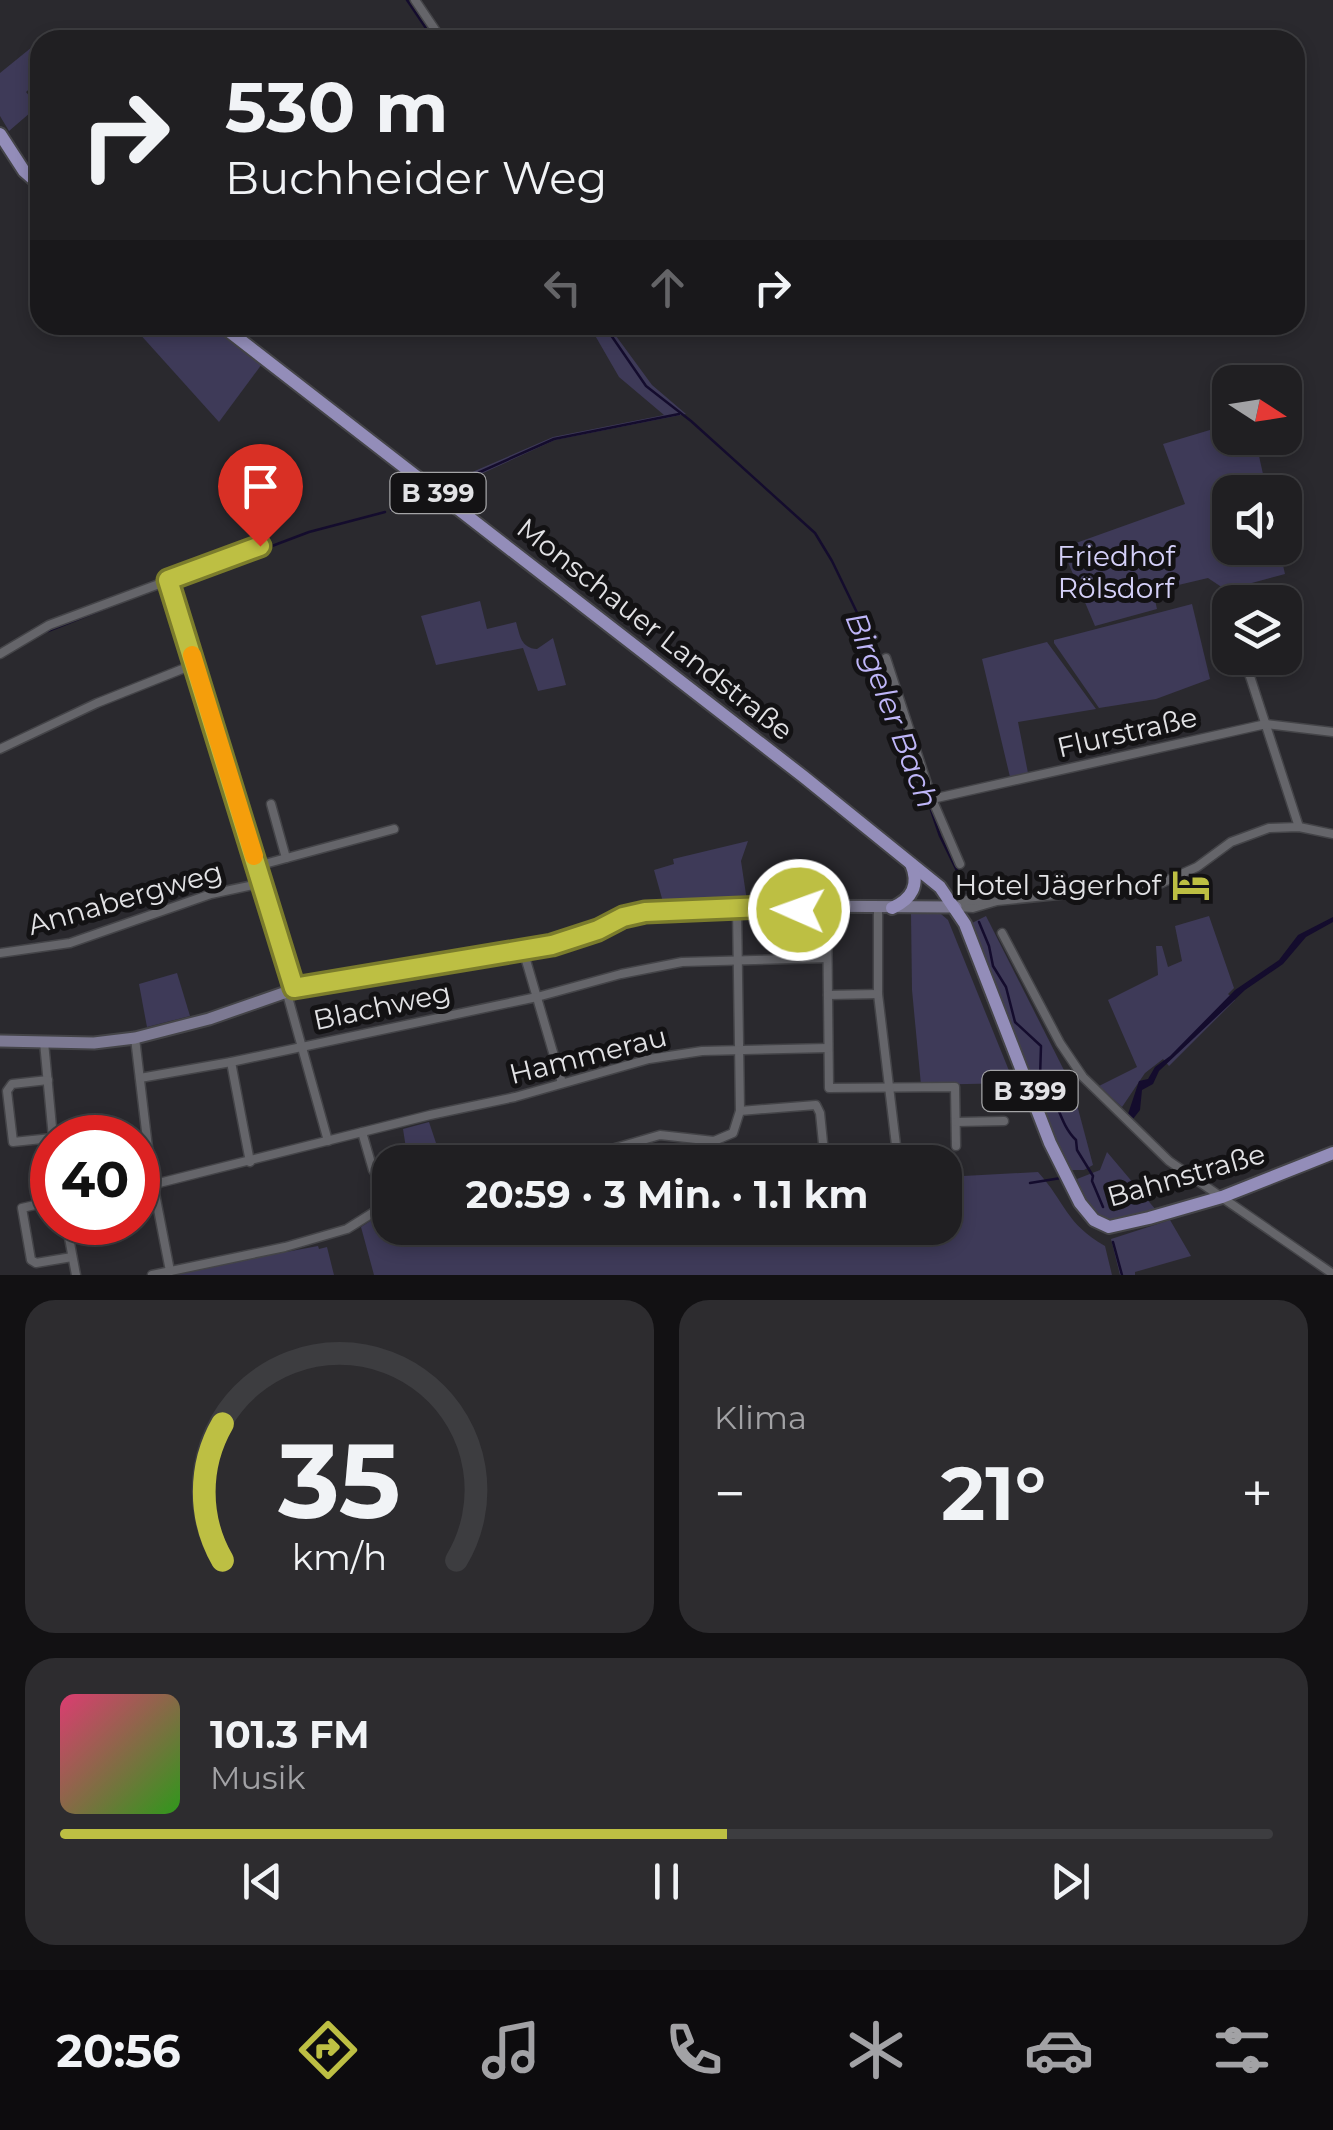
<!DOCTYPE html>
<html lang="de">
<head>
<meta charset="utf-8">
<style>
  body { margin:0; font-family:Montserrat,sans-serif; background:#2d2c2f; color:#f1f3f6; height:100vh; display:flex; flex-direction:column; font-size:38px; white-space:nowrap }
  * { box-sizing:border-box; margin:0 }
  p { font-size:32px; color:#a2a2a5 }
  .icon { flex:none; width:55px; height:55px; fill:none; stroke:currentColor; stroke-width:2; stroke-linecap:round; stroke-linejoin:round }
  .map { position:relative; height:1275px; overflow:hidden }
  .side { display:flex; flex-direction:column; gap:25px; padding:25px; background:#121113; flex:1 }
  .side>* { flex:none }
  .banner { position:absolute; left:30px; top:30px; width:1275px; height:305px; border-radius:30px; box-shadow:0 5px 15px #0003,0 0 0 2px #3d3d40; background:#201f22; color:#f1f3f6; overflow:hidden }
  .needle { width:65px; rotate:102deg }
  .tools { position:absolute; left:1212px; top:365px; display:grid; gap:20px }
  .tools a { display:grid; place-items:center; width:90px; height:90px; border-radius:20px; background:#201f22; box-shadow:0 5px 15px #0003,0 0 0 2px #3d3d40; font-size:50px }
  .speed { position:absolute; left:30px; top:1115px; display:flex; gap:20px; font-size:50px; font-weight:700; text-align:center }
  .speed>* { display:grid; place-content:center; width:130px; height:130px; border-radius:50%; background:#201f22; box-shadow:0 5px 15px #0003,0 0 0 2px #3d3d40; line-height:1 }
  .speed .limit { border:15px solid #d22; background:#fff; color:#111 }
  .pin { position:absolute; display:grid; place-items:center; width:85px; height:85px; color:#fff; margin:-102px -42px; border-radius:50% 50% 50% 0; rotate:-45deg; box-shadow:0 0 10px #0007 }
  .pin .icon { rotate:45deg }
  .me { position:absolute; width:110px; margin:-55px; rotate:272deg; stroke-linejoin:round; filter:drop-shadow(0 0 8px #0008) }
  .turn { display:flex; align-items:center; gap:35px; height:210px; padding:0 30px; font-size:45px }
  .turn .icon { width:130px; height:130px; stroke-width:2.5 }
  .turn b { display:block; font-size:70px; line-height:85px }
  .lanes { display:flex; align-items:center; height:95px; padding:0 30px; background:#0003; justify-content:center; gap:50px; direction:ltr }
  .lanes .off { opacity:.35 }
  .big { font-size:75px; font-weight:700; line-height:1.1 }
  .side .tile { flex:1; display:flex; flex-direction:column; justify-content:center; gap:15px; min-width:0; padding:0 35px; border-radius:30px; background:#2d2c2f }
  .side .dial { align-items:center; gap:0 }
  .dial svg { height:260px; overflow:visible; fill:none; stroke:#3d3d40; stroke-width:7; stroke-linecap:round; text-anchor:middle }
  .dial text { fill:#f1f3f6; stroke:none }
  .song { display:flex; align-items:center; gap:30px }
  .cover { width:120px; height:120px; border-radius:15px; background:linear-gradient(135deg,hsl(340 70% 55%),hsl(110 70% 35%)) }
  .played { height:10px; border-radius:5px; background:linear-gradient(90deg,#bdbf43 55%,#3d3d40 55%) }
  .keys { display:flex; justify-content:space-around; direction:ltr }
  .heat { display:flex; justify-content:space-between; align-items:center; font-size:55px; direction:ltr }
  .side .tiles { flex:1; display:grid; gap:25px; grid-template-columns:1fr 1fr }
  .tile:last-child { grid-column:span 2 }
  .trip { position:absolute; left:372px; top:1145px; width:590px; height:100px; border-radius:30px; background:#201f22; box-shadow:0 5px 15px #0003,0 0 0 2px #3d3d40; font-weight:700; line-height:100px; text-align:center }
  .tabs { display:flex; height:160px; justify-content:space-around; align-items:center; background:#0d0c0e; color:#a2a2a5 }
  .tabs .icon { width:70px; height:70px }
  .tabs .selected { color:#bdbf43 }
  .tabs b { font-size:45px; color:#f1f3f6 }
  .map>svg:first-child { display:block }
</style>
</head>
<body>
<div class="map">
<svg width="1333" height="1275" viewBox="0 0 1333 1275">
  <rect width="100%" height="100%" fill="#2a292e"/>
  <g fill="#3e3a58">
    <path d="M37,43l3,6v30l-14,13 12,14 -29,25 -9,-15v-43z"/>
    <path d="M136,325h77l49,39 -43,58 -81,-90z"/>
    <path d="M589,325h19l44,60 34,29 -131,26 -109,50 -6,-4 113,-49 111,-22 -45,-38z"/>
    <path d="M1230,424v14h25l12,54h-37v56h49l6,26 -59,16 -18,-12 -55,13 4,18 -62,17 -33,-78 123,-44 -22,-60z"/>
    <path d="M480,601l7,28 29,-7c4,14 5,26 21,27l16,-11 13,47 -28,6 -15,-43 -87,17 -15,-49z"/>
    <path d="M1192,604l18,75 -54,20 -57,9 -45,-65v-3z"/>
    <path d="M1047,642l49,67 -78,13 10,51 -18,4 -28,-118z"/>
    <path d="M748,841l-7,20 6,40 -84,1 -9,-32 20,-6 -1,-5z"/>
    <path d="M911,913l30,1 7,6 66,163 -93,2 -9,-95z"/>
    <path d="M986,916l86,170 21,79 -9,5h-14l-15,-29 -83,-218z"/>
    <path d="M1209,916l25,72 -6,6 7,6 -66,66 -6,-7 -18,14 -23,34 -23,-21 38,-19 -29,-67 50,-25 -2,-29h6l6,21 14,-6 -7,-35z"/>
    <path d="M177,973l13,43 -43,11 -8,-43z"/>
    <path d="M429,1122l7,21 7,7 34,-4 -3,16 -66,-1 -5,-32z"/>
    <path d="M1107,1152l49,58 -46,11 -20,-12 -13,-30 23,-9z"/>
    <path d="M1038,1172c28,31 27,51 67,74l7,29h-738l-13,-48 29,-19v20h89l26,7 12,-7h428v-51z"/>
    <path d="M1170,1220l21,36 -56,16v3h-15l-9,-36z"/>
    <path d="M318,1246l1,3 8,-2 7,28h-170z"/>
  </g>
  <path fill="#140c2d" d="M1333,917v5l-27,15 -23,27 -38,26 -86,81 -6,13 -11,6 -2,20 -7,9 -5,-5 11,-33 9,-2 7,-12 15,-11 65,-66 44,-30 19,-25z"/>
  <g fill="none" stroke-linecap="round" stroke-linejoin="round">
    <g stroke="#140c2d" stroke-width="2.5">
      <path d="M407,0l27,40"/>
      <path d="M604,325l42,61 45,35 124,112 17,28 46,95 62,180 25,51"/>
      <path d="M444,488l110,-49 125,-25"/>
      <path d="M391,510l43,-11"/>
      <path d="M264,549l45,-17 76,-20"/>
      <path d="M178,581l12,-5"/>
      <path d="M48,631l73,-29"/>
      <path d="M979,922l10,24 4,20 13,21 9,35 26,24 -1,31c18,18 18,46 36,63l1,10 16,26 -1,5 11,26"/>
      <path d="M1030,1183l31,-5"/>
      <path d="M1113,1242l9,33"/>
    </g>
    <g stroke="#444448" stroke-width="11">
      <g id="street">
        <path d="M415,0l27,40"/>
        <path d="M168,580l126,408"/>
        <path d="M1224,593l6,20"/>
        <path d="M0,654l49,-29 212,-79"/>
        <path d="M886,658l46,141 28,65"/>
        <path d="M1244,658l55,169"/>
        <path d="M0,749l97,-46 98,-39"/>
        <path d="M932,799l334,-75 67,8"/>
        <path d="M271,804l15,54"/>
        <path d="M257,866l137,-37"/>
        <path d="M956,907l17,1 24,-7 160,-16 40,-18 34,-25 38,-14 30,-1 34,7"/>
        <path d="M956,907l10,-7 24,2"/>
        <path d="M827,908l2,180 126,-1 1,59"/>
        <path d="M878,908v86l20,168"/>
        <path d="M1002,933l58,110 23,34 86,84 164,113"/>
        <path d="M523,950l39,133"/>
        <path d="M0,953l70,-10 141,-49 52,-11"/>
        <path d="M286,990l42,151"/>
        <path d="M828,995l50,-1"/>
        <path d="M135,1038l16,135 19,98"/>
        <path d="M44,1042l9,96"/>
        <path d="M231,1062l19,100"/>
        <path d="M140,1078l91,-16 306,-65 84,-23 61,-12 145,-4"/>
        <path d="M48,1080l-36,4 -5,7 6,51 39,-4"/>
        <path d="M740,1111l76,-6 4,8 4,40"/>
        <path d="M956,1122l48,-1"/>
        <path d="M362,1132l11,38 17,25"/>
        <path d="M567,1162l93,-27 54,6 19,-8 7,-22 -3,-202"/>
        <path d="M155,1184l275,-69 85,-18 134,-38 53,-8 126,-3"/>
        <path d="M52,1201l-30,7 9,52 5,3 36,-6"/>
        <path d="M66,1222l10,53"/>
        <path d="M152,1275l133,-28 62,-18 43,-27"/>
      </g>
    </g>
    <g stroke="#444448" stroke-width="15">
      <g id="secondary">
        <path d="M624,917l21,-5 140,-6 171,1"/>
        <path d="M0,1041l94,2 41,-5 74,-19 109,-38 234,-36 50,-14 27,-14"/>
      </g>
    </g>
    <g stroke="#444448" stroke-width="16">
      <g id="primary">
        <path d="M0,134l24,37 16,14"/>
        <path d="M221,325l583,452 136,110 25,37 85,219 30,60 14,17 15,7 40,-9 73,-21 111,-44"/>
        <path d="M892,908c20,-9 28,-23 19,-44"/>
      </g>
    </g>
    <use href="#street" stroke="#65656a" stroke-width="8"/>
    <use href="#secondary" stroke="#7c7992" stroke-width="11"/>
    <use href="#primary" stroke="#938db9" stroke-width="12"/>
  </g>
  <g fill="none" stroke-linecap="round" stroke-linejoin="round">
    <g stroke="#7b7c2c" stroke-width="25">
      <path id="route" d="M260,546l-92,34 126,408 258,-43 46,-15 25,-13 22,-5 141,-6 18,2 -5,2"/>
    </g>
    <use href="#route" stroke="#bdbf43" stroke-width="18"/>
    <path stroke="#f59e0b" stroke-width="18" d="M192,655l62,201"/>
  </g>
  <defs>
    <g id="hotel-bare" transform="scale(3)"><path d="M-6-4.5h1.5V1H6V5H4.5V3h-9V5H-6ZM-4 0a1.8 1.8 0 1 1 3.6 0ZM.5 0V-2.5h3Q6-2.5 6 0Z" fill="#bdbf43" stroke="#131214" stroke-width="2.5" paint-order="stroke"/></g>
  </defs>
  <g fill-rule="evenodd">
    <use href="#hotel-bare" x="1191" y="885"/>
  </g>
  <g text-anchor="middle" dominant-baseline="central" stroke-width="10" stroke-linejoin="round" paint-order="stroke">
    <g fill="#131214" stroke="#a4a4a6" stroke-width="2.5">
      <rect x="390.5" y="473" width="95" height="40" rx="8"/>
      <rect x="982.5" y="1071" width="95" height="40" rx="8"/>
    </g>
    <g font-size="25" font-weight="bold" fill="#e2e2e5">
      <text x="438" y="493">B 399</text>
      <text x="1030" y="1091">B 399</text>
    </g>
    <g font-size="28" fill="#d5d1f9" stroke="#131214">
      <text x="1116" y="556">Friedhof<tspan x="1116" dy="32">Rölsdorf</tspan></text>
    </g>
    <g font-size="28" fill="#e2e2e5" stroke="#131214">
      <text transform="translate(655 629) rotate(38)">Monschauer Landstraße</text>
      <text transform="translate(1127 732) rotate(-13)">Flurstraße</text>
      <text transform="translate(125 898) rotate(-16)">Annabergweg</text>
      <text transform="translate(382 1006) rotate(-12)">Blachweg</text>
      <text transform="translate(588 1055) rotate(-14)">Hammerau</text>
      <text transform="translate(1186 1175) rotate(-16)">Bahnstraße</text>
    </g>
    <g font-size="28" fill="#e2e2e5" stroke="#131214" text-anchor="end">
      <text x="1161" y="885">Hotel Jägerhof</text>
    </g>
    <g font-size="30" font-style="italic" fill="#bfb6f9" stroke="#131214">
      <text transform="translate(892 710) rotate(69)">Birgeler Bach</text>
    </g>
  </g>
</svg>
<div class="tools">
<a><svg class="needle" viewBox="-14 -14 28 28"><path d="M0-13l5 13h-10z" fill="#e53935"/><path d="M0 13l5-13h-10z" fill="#a2a2a5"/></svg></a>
<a><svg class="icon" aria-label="sound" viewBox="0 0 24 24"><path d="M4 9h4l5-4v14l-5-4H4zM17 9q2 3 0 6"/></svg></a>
<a><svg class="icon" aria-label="layers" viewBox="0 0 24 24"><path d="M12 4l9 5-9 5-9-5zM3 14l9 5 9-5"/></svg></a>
</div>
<div class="speed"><div class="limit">40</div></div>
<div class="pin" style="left:260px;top:546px;background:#d93025"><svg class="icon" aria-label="arrive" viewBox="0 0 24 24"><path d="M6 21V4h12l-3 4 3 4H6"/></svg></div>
<svg class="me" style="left:799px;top:910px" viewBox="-20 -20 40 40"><circle r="17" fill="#bdbf43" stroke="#fff" stroke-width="3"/><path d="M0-11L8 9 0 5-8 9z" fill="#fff"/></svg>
<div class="trip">20:59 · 3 Min. · 1.1 km</div>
<div class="banner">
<div class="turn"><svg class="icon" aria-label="right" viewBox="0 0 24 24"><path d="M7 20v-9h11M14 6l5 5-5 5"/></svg><div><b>530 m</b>Buchheider Weg</div></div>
<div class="lanes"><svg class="icon off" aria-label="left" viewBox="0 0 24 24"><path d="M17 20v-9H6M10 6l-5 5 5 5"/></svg><svg class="icon off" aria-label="ahead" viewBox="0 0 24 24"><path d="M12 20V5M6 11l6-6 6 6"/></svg><svg class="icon" aria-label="right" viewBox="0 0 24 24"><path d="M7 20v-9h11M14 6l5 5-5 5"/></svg></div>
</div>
</div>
<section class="side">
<div class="tiles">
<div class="tile dial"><svg viewBox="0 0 100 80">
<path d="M14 69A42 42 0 1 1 86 69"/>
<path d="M14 69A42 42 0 0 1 14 27" stroke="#bdbf43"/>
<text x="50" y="56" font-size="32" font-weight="700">35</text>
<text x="50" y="72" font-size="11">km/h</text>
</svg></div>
<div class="tile"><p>Klima</p>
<div class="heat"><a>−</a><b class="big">21°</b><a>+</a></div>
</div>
<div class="tile">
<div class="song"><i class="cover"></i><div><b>101.3 FM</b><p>Musik</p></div></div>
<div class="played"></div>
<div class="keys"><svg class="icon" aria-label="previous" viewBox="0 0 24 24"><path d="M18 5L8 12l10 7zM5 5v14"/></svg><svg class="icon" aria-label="pause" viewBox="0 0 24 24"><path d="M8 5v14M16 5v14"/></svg><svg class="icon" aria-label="next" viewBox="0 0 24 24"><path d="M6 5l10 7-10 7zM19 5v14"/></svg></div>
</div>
</div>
</section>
<nav class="tabs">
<b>20:56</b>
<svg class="icon selected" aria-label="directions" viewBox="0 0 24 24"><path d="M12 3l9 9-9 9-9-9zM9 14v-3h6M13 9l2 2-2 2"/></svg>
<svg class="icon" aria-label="music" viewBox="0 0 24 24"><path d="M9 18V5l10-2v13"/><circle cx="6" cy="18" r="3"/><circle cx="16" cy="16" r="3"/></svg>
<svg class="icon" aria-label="phone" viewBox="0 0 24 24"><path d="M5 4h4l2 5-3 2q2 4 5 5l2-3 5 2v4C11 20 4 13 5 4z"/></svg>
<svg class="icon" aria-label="climate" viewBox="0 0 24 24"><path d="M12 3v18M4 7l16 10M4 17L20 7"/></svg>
<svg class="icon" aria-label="car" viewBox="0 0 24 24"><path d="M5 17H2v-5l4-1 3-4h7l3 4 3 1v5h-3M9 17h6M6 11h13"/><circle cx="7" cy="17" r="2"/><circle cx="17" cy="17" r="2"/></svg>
<svg class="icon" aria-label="filters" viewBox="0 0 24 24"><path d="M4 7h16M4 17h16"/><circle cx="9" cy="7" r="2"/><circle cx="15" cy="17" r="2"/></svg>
</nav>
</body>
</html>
